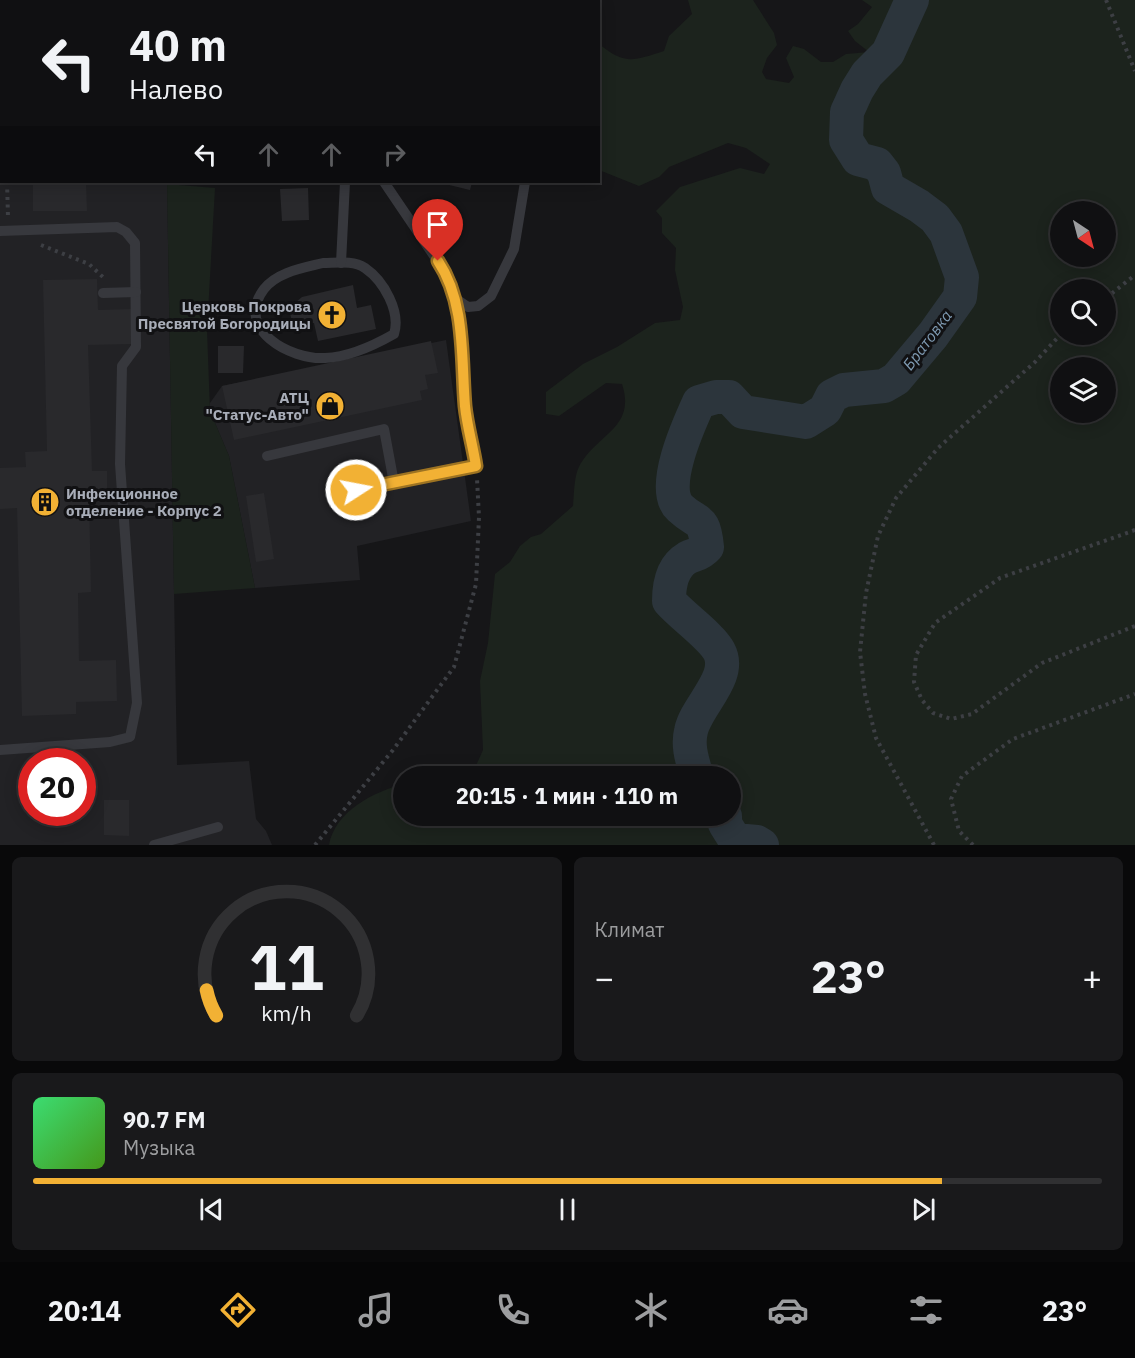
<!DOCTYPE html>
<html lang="ru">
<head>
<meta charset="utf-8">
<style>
  body { margin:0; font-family:"IBM Plex Sans",sans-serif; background:#19191b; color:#f1f3f6; height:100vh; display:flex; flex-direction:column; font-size:22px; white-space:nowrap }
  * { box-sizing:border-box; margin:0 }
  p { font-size:20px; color:#9c9d9f }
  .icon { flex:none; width:33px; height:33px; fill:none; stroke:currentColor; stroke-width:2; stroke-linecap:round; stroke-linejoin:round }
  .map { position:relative; height:845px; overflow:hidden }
  .side { display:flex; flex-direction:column; gap:12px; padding:12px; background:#09090a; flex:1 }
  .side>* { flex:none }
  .guide { position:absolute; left:0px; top:0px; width:600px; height:183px; box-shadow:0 3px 15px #0003,0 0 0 2px #303032; background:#101012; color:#f1f3f6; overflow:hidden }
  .needle { width:39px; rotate:144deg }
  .buttons { position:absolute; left:1050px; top:201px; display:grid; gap:12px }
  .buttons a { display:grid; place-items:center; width:66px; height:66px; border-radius:50%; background:#101012; box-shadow:0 3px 15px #0003,0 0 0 2px #303032; font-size:30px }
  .speed { position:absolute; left:18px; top:748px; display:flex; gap:12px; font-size:30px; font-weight:700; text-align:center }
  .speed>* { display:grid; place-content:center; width:78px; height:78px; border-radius:50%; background:#101012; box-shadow:0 3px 15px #0003,0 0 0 2px #303032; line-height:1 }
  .speed .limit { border:9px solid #d22; background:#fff; color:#111 }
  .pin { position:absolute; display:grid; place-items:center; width:51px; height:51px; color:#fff; margin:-62px -26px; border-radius:50% 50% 50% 0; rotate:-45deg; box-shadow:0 0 6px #0007 }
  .pin .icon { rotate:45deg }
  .me { position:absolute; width:66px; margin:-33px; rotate:79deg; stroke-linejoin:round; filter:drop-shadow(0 0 4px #0008) }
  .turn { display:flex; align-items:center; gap:21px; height:126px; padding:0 30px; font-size:27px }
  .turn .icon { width:78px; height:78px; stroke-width:2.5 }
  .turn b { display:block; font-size:42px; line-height:51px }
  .lanes { display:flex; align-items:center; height:57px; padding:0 30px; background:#0003; justify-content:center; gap:30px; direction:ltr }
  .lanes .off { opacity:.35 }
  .big { font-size:45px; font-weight:700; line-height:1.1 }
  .side .tile { flex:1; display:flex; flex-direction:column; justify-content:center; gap:9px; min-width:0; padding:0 21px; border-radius:9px; background:#19191b }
  .side .dial { align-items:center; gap:0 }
  .dial svg { height:156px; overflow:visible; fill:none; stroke:#303032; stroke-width:7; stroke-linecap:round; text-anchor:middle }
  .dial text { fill:#f1f3f6; stroke:none }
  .song { display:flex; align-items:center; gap:18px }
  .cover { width:72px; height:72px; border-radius:9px; background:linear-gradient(135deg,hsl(140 70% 55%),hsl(100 70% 35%)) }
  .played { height:6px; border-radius:3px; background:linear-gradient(90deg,#f2b134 85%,#303032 85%) }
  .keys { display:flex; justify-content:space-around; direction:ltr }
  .heat { display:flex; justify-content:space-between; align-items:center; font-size:33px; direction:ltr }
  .side .tiles { flex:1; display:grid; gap:12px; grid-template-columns:1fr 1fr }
  .tile:last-child { grid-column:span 2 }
  .trip { position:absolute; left:393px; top:766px; width:348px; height:60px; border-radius:30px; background:#101012; box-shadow:0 3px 15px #0003,0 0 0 2px #303032; font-weight:700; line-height:60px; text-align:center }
  .dock { display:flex; height:96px; justify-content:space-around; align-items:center; background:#060607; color:#9c9d9f }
  .dock .icon { width:42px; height:42px }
  .dock .on { color:#f2b134 }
  .dock b { font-size:27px; color:#f1f3f6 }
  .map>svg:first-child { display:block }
</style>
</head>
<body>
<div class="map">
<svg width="1135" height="845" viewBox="0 0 1135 845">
  <rect width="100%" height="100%" fill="#161618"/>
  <g fill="#222225" fill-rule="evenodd">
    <path d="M0,0h164l-162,2v180h165l10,583 72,-4 7,58 10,12 6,14h-272zM32,762h50v51h-50z"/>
    <path d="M446,340l25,181 -114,25 3,34 -105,8 -26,-132 -19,-45v-8l12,-17z"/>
  </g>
  <g fill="#1c231d" fill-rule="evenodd">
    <path d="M688,0h65l21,33 3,12 -10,13 -5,14 4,7 23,4 5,-6 -8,-19 7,-12 11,3 17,13h12l13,-8 23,-2 -14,-11 -7,-10 10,-7 14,-17 -10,-7h273v845h-806c6,-34 45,-53 74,-61l1,32h326v-39h-299h20l23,-7 9,-20 -3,-69 8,-38 7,-69 15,-12 10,-16 11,-9 10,-3 32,-28c1,-11 1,-27 5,-37 16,-35 59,-39 44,-85l-16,-1 -47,33 -13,-2v-22l37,-28 34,-17 38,-24 25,-3 3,-13 -8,-37 1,-22 -14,-15v-15l-6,-7 24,-24 60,-19 24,6 6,-10 -24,-16 -18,-5 -59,24 -10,10 -20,9 -40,-16v-126c26,21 34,17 65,7l5,-15 23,-22zM1060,212h46v44h-46zM1060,290h46v44h-46zM1060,368h46v44h-46z"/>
    <path d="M167,184l48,4 -8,142 3,81 19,45 26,132 -81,6z"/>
  </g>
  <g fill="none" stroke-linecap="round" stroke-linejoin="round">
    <g stroke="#2c353c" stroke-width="34">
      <path d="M697,777c-4,-15 -10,-30 -6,-46 5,-25 42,-54 28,-80 -8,-15 -37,-35 -50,-50 0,-15 3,-34 18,-43 8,-4 13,-3 20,-11 -3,-32 -9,-22 -27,-39 -21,-19 9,-84 19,-106l17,-5h13l14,15 63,10 19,-12 7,-14 12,-6 40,-4 12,-7 37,-44 27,-38 2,-20 -16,-44 -11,-15 -16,-12 -31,-18 -4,-15 -7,-9 -19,-5 -12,-19 1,-28 10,-22 10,-16 21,-21 24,-53"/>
      <path d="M725,816v8l10,16 22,2 5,3"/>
    </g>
  </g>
  <g fill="#29292c">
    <path d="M33,182h53l1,29h-54z"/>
    <path d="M437,182h35l-2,8z"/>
    <path d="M308,188l1,32 -27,1 -2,-32z"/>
    <path d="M97,279l1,31 34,-1v35l-44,1 4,126h15v24l-18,1 2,96 -13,1 1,68 37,-1 1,41 -41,1v12l-54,2 -5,-208 -17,1v-41l26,-1 -1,-15 22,-1 -4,-171z"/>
    <path d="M353,285l4,23 14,-3 5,24 -58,12 -4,-18 -8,1 -14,-2 -3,-14 13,-11z"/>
    <path d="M431,341l7,32 -13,2 3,14 -8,2 2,9 -188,40 -12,-54z"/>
    <path d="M218,346h26l-1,27h-25z"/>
    <path d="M264,493l10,66 -18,3 -10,-66z"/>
    <path d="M104,800h25v36l-25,-1z"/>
  </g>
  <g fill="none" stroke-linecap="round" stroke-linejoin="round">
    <g stroke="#3d3f44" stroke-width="4" stroke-dasharray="3 4.5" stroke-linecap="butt">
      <path d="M1106,0l29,71"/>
      <path d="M7,182l1,35"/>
      <path d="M41,245l48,19 16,15"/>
      <path d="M1106,298l29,-23"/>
      <path d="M1135,530l-135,48 -65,45 -19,32 -2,27 8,18 11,13 18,6 21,-5 70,-51 93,-37"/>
      <path d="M315,845l78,-95 61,-83 22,-83 3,-67 -2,-38"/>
      <path d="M934,845l-58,-107 -11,-44 -5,-42 6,-59 12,-57 18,-38 42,-50 97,-86 26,-28"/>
      <path d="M973,845l-14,-14 -8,-32 11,-23 51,-37 122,-45"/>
    </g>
    <g stroke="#37383d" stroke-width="10">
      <path d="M37,0l1,2"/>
      <path d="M515,0v2"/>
      <path d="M198,2v-2"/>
      <path d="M0,78h2"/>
      <path d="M0,231l117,-4 9,5 9,11 1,104 -14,19 -2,98 17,239 -7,34 -20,5 -110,8"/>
      <path d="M323,263c13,0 30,-3 42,5 19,13 36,44 29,66 -21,12 -45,23 -69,24 -35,2 -91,-29 -61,-69 13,-17 39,-21 59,-26z"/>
      <path d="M341,263l4,-81"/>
      <path d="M103,293l33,-1"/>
      <path d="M455,298l13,9 10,-1 13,-10 23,-47 11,-67"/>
      <path d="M267,456l117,-27 10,54"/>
      <path d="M356,491l120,-25 -11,-57 -7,-102 -11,-32 -63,-93"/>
      <path d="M154,845l64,-18"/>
    </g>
    <path stroke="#37383d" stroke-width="20" d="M365,2v-2"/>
  </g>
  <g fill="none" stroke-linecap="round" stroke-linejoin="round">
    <g stroke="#9d7322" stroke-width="15">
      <path id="route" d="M356,490l120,-24c-3,-20 -9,-40 -11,-60 -4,-48 1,-103 -27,-145"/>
    </g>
    <use href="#route" stroke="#f2b134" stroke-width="10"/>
  </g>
  <defs>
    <g id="church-disc" transform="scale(1.5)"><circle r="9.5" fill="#f2b134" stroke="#111113"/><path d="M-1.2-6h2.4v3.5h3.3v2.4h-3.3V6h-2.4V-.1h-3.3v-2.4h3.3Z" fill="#111"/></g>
    <g id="shop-disc" transform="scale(1.5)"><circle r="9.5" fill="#f2b134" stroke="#111113"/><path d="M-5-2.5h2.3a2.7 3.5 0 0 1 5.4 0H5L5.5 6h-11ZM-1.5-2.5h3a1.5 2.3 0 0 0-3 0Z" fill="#111"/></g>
    <g id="building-disc" transform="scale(1.5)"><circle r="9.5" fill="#f2b134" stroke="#111113"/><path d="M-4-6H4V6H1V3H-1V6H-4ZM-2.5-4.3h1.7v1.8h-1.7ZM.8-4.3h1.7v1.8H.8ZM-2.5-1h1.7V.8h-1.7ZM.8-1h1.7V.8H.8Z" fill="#111"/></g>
  </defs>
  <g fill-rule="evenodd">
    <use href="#church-disc" x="332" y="315"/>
    <use href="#shop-disc" x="330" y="406"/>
    <use href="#building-disc" x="45" y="502"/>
  </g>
  <g text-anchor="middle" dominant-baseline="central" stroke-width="6" stroke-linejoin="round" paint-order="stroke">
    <g font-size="15" font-weight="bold" fill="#a8adb8" stroke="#111113" text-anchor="end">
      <text x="311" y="306">Церковь Покрова<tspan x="311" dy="17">Пресвятой Богородицы</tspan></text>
      <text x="309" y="397">АТЦ<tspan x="309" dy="17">"Статус-Авто"</tspan></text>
      <text x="66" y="493" text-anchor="start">Инфекционное<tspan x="66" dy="17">отделение - Корпус 2</tspan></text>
    </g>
    <g font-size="16" font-style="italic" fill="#7f9bb3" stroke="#111113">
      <text transform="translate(927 340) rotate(-53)">Братовка</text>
    </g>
  </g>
</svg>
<div class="buttons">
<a><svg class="needle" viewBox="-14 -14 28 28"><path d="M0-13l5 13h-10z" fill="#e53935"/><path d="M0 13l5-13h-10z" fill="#9c9d9f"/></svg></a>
<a><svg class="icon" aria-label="search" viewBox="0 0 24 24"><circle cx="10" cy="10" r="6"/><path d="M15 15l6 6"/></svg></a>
<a><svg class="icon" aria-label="layers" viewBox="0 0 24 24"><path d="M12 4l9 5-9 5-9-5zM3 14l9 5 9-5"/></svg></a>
</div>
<div class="speed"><div class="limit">20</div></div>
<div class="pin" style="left:438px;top:261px;background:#d93025"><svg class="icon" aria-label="arrive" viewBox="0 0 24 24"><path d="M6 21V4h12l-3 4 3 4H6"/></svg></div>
<svg class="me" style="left:356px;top:490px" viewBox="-20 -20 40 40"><circle r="17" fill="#f2b134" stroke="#fff" stroke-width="3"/><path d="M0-11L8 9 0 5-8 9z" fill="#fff"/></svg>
<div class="trip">20:15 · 1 мин · 110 m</div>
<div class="guide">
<div class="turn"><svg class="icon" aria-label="left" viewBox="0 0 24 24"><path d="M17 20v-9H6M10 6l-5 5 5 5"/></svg><div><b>40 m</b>Налево</div></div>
<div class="lanes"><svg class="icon" aria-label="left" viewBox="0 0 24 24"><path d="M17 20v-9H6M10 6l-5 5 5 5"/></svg><svg class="icon off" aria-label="ahead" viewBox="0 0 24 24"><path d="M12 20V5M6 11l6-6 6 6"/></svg><svg class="icon off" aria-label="ahead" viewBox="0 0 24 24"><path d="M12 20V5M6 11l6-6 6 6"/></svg><svg class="icon off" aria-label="right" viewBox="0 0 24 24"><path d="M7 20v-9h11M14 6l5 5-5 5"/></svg></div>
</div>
</div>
<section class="side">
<div class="tiles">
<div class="tile dial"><svg viewBox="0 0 100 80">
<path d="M14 69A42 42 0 1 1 86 69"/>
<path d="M14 69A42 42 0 0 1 9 56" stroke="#f2b134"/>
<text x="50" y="56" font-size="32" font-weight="700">11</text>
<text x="50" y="72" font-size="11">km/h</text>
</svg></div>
<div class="tile"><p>Климат</p>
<div class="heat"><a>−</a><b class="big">23°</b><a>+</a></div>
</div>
<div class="tile">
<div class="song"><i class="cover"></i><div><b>90.7 FM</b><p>Музыка</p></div></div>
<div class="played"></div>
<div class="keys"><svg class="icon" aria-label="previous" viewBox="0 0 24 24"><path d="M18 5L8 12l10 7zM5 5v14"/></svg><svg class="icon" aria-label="pause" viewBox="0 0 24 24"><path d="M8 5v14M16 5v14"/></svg><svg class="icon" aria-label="next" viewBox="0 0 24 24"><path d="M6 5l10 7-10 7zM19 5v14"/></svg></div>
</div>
</div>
</section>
<nav class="dock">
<b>20:14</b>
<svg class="icon on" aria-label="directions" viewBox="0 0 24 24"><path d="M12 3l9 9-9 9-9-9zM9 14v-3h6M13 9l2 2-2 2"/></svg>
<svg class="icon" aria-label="music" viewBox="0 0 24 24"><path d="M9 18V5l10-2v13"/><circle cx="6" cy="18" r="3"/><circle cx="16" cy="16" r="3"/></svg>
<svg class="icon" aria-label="phone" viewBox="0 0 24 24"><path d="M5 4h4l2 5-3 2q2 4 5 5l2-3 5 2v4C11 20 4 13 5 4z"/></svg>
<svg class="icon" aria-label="climate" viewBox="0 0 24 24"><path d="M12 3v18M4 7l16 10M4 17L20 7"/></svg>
<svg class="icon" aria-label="car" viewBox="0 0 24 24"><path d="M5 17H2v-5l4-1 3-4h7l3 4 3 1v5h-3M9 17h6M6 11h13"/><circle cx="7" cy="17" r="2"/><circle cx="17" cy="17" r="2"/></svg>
<svg class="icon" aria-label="filters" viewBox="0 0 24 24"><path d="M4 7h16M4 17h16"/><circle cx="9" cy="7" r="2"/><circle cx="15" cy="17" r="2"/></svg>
<b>23°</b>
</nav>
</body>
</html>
